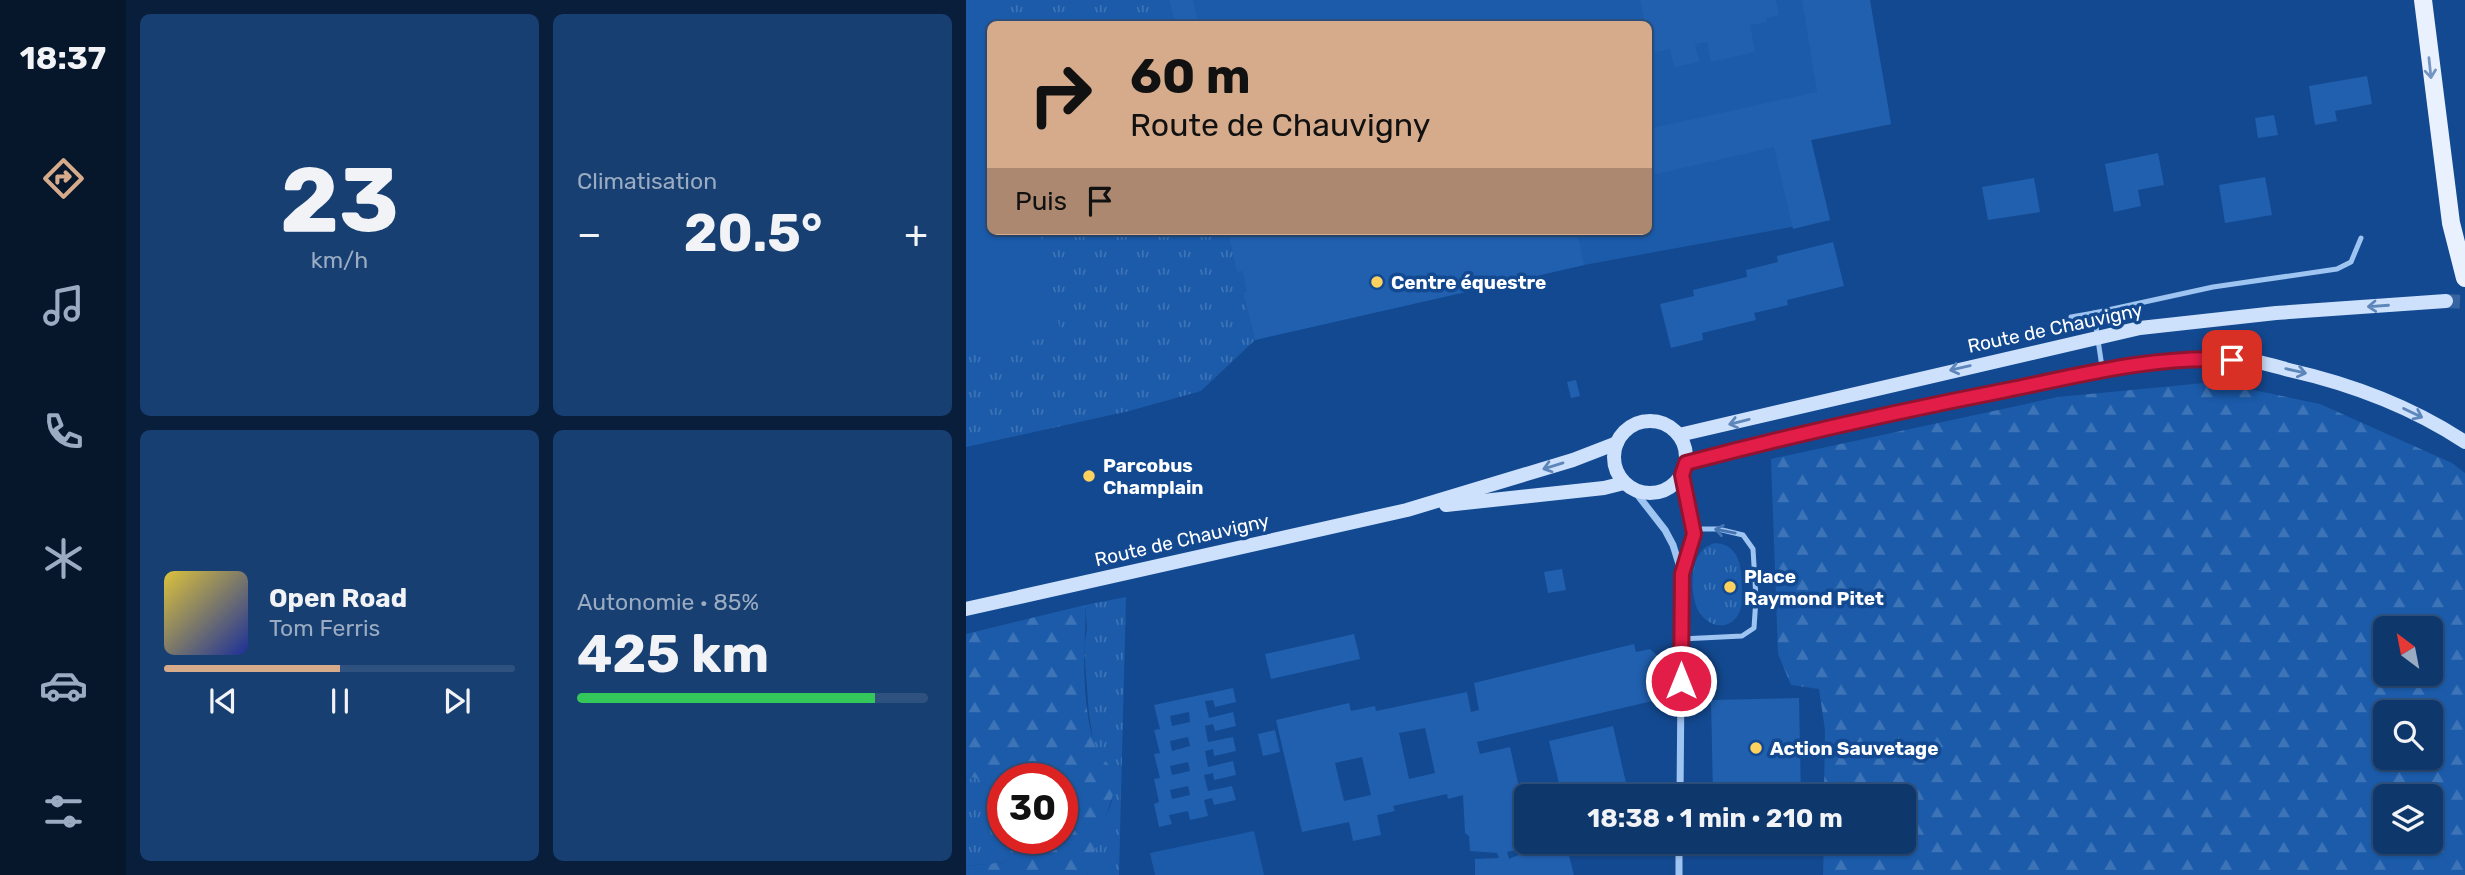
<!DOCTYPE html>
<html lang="fr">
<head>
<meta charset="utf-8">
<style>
  body { margin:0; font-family:Rubik,sans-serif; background:#173f72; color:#f1f3f6; height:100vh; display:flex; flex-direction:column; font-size:26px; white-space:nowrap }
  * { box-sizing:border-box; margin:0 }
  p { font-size:23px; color:#9bacc2 }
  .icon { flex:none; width:38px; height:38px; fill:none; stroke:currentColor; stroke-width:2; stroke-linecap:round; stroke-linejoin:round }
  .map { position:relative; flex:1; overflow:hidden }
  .panel { display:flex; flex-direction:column; gap:14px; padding:14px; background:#081e3b; width:840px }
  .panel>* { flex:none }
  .guide { position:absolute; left:21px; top:21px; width:665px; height:214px; border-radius:10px; box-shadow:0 2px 5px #0004,0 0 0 2px #2e517f; background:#d6ab8b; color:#111; overflow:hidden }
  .needle { width:46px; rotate:328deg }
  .buttons { position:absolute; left:1407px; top:616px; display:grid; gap:14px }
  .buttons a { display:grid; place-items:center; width:70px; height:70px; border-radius:10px; background:#0e376c; box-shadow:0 2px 5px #0004,0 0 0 2px #2e517f; font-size:35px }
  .speed { position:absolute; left:21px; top:763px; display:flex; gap:14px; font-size:35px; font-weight:700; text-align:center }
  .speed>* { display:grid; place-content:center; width:91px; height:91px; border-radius:50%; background:#0e376c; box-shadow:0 2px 5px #0004,0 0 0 2px #2e517f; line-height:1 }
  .speed .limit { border:10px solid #d22; background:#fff; color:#111 }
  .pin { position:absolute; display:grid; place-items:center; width:60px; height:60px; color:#fff; margin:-30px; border-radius:14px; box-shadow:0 4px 10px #0006 }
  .me { position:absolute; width:77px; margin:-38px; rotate:0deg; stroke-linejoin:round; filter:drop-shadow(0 0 5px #0008) }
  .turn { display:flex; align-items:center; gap:24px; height:147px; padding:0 28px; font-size:32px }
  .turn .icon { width:91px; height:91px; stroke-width:2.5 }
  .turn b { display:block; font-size:49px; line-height:60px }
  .then { display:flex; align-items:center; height:66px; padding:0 28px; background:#0003; gap:14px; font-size:26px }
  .big { font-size:52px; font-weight:700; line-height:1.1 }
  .panel .widget { flex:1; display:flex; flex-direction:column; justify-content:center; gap:10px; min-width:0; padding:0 24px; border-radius:10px; background:#173f72 }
  .panel .dial { align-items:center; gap:0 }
  .dial b { font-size:91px; line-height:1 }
  .song { display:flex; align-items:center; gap:21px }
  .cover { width:84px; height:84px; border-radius:10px; background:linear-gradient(135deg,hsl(50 70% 55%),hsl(230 70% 35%)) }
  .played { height:7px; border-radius:4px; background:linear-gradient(90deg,#d6ab8b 50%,#2e517f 50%) }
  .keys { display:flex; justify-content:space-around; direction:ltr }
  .heat { display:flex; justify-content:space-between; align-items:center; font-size:38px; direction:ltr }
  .charge { height:10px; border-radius:5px; background:linear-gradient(90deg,#34c759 85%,#2e517f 0) }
  .panel .tiles { flex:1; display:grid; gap:14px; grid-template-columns:repeat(2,1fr) }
  .trip { position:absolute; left:548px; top:784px; width:402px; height:70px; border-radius:10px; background:#0e376c; box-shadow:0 2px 5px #0004,0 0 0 2px #2e517f; font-weight:700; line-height:70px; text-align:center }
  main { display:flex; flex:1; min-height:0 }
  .tabs { display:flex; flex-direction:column; width:126px; justify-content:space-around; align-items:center; background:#06162b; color:#9bacc2 }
  .tabs .icon { width:49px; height:49px }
  .tabs .current { color:#d6ab8b }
  .tabs b { font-size:32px; color:#f1f3f6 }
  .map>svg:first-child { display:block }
</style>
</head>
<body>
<main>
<nav class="tabs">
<b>18:37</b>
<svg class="icon current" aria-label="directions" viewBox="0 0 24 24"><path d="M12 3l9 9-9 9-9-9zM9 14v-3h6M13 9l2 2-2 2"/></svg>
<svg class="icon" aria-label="music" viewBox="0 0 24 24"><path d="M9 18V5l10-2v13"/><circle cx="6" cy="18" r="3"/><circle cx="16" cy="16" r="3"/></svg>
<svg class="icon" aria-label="phone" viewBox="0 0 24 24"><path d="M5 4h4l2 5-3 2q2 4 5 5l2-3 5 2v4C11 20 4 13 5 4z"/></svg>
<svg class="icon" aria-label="climate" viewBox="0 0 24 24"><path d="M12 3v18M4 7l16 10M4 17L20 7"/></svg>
<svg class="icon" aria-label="car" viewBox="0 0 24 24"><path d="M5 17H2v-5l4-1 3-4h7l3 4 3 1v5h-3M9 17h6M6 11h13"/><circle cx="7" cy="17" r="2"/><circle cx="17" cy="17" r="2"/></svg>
<svg class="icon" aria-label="filters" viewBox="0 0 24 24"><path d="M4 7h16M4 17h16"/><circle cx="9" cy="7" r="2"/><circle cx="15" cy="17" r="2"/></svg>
</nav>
<section class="panel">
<div class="tiles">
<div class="widget dial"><b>23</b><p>km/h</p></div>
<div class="widget"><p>Climatisation</p>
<div class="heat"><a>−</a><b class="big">20.5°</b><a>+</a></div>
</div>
<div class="widget">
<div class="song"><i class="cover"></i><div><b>Open Road</b><p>Tom Ferris</p></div></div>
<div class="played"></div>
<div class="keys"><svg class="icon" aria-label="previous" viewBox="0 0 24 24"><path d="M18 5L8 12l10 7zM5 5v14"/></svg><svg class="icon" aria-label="pause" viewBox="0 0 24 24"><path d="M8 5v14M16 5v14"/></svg><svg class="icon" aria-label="next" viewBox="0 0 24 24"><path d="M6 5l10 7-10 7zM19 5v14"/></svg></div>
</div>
<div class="widget"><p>Autonomie · 85%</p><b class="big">425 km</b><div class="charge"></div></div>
</div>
</section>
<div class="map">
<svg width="1499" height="875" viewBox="0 0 1499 875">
  <defs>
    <pattern id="grass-tufts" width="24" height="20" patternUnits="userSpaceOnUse" patternTransform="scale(1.75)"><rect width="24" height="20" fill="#1b5baa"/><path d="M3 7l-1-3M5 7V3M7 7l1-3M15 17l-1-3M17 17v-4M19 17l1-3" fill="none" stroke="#3d74b7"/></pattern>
    <pattern id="forest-firs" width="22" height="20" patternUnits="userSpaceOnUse" patternTransform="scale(1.75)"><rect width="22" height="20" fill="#1b5baa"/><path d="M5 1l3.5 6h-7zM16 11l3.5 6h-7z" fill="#3d74b7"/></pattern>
  </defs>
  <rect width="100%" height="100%" fill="#134990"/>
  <g fill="url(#grass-tufts)">
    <path d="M0,0h203l6,24h-185v207h238l15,40v22l12,47 -54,51 -72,20 -163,36z"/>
    <path d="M749,543c25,1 27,26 27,45 0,9 1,19 -4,27 -13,21 -39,7 -43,-13 -5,-21 -4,-53 20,-59z"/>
    <path d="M160,597l-7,278h-32l9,-34 16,-40 -18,-56 -5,-31 -5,-66 3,-21 -2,-22z"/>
    <path d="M8,777l20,13 9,48h13l-10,24 -40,4v-86z"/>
  </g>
  <g fill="url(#forest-firs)" fill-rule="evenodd">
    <path d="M1249,382l105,22 132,59 13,10v402h-642l1,-33h80v-46h-80l1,-66 -6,-41 -28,-4 -13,-31 -7,-195 287,-62zM1419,628h46v46h-46zM1419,712h46v46h-46zM1419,796h46v46h-46z"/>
    <path d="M119,605c1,16 0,29 -1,44 0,30 1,65 10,93 5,18 19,19 22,43l-29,90h-121v-9l40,-4 10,-24h46v-59h-59v50l-16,-20 7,-19 -20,-13 -8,3v-146z"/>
  </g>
  <g fill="#1b5baa">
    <path d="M0,0h26l5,24h-7v207h50l21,104 -95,19z"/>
    <path d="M203,0h700l22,124 -80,16 19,80 -246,45 -329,75 -27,-109h420v-207h-473z"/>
    <path d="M288,831l10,44h-109l-5,-22z"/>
  </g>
  <g fill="#2160af" fill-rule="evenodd">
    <path d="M203,0h24l5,24h-23z"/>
    <path d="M674,0h136l3,15 -13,3 1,4 -17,3 5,27 -44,10 -4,-20 -12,2 4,18 -25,5 -4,-18 -19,4 -3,-29h-3z"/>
    <path d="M836,0h68l21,124 -80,16 19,80 -37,9 -19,-82 -126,29v-47l169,-37z"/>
    <path d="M1401,76l5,28 -37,7 2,10 -22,4 -6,-39z"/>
    <path d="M1308,115l4,20 -20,3 -3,-20z"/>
    <path d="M1192,153l6,32 -26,5 3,16 -27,6 -9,-48z"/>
    <path d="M1299,177l7,38 -47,8 -6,-38z"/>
    <path d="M1068,178l6,34 -52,8 -6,-33z"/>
    <path d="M262,231h349l7,34 -329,75 -12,-47 4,-1 -4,-21 -6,1z"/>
    <path d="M867,242l11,44 -57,14 1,5 -34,8 2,7 -54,13 1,7 -32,8 -11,-44 34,-8 -1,-6 54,-13 -1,-7 32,-8 -1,-6z"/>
    <path d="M610,380l4,16 -9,2 -4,-16z"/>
    <path d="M596,569l4,21 -18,3 -4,-21z"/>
    <path d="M388,634l6,25 -89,20 -6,-25z"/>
    <path d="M668,644l2,8 14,-3 11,10v40l-184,43 3,12 30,-7 16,72v25l-10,2 1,4 -10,2 2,7 14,-6 1,3 43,-8 7,27h-99v-16l24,-1 -2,-5 -27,-2 -1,-15 -4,-3 -2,-38 -15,4 -1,-5 -54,12 2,5 -18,4 4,20 -28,6 -4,-19 -47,10 -26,-112 73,-17 2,8 24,-5 1,5 91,-19 4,20 8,-2 -5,-27zM459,728l10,45 -26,6 -10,-46zM396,757l9,38 -27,6 -9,-38z"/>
    <path d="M267,688l3,14 -21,5 -2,-7 -8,1 4,17 24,-6 3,14 -21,5 -2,-7 -8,2 3,16 25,-5 3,14 -22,5 -1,-7 -8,2 3,16 25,-6 3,14 -22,5 -1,-7 -9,2 4,16 24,-5 4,14 -22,5 -2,-7 -8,2 4,16 -18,4 -2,-9 -19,4 3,9 -13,3 -5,-23 5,-2 -5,-23 6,-1 -6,-24 6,-1 -6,-23 6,-1 -6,-24zM223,712l1,10 -18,4 -2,-10zM222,737l2,9 -18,5 -2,-10zM222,762l2,9 -18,4 -2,-9zM222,786l2,9 -18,4 -2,-9z"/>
    <path d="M833,698l2,98h-88l-2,-96z"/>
    <path d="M647,726l16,70h-67l-13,-55z"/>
    <path d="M309,730l5,22 -17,4 -5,-22z"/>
  </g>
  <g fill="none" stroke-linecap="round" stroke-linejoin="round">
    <path stroke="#3664a1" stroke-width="14" stroke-dasharray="14 7" stroke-linecap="butt" d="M1480,301l19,1"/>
    <g stroke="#9ec4f1" stroke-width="5">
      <path d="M1128,313l119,-26 124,-18 14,-7 10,-24"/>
      <path d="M1105,317l23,-4 8,54"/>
      <path d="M715,639l61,-3 12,-8 2,-30 -3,-49 -10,-14 -25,-6h-25"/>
    </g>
    <g stroke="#9ec4f1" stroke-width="7">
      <path d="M667,489l32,41 8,15 9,29 -2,222"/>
      <path d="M716,573l12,-39 -12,-59"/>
      <path d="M713,875v-33"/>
    </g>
    <g stroke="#cde1fc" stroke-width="14">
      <circle cx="684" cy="457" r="36"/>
      <path d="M713,435l461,-107 136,-15 170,-12"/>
      <path d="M720,463c109,-29 220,-53 331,-76 78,-15 157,-35 236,-26 12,2 25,6 36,9 62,14 123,37 176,72"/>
      <path d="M480,505l158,-17 20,-5"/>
      <path d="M0,609l441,-99 166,-50 44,-17"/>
    </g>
    <path stroke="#e9f1ff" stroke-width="18" d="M1457,0l28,223 14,55"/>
  </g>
  <defs><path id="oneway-shaft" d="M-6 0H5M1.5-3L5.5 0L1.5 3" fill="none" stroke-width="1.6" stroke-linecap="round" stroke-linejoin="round" transform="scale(1.75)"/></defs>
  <use stroke="#7395c2" href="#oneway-shaft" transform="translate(1464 68) rotate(84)"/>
  <g stroke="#5d86bb">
    <use href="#oneway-shaft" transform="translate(1412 306) rotate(176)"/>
    <use href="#oneway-shaft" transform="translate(994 368) rotate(167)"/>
    <use href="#oneway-shaft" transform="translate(1330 371) rotate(13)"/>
    <use href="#oneway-shaft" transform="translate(1447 413) rotate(26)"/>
    <use href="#oneway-shaft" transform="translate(773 422) rotate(166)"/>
    <use href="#oneway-shaft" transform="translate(587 466) rotate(163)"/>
  </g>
  <use stroke="#4474b2" href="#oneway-shaft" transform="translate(759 531) rotate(-169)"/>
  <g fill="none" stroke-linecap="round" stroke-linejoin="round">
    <g stroke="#92132f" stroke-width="18">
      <path id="route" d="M715,681l1,-107 12,-40 -12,-59 4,-12c106,-28 213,-52 321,-73 74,-15 149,-35 225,-30"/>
    </g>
    <use href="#route" stroke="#e11d48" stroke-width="12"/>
  </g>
  <g fill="#ffd15f" stroke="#134990" stroke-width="2.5">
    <circle cx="411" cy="282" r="7"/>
    <circle cx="123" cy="476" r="7"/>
    <circle cx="764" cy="587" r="7"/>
    <circle cx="790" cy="748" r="7"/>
  </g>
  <g text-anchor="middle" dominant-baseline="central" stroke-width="7" stroke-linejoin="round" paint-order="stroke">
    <g font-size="19" font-weight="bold" fill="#fff" stroke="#134990" text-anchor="start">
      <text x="425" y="282">Centre équestre</text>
      <text x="137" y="465">Parcobus<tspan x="137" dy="22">Champlain</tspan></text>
      <text x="778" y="576">Place<tspan x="778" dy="22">Raymond Pitet</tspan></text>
      <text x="804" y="748">Action Sauvetage</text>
    </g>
    <g font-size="19" fill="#fff" stroke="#134990">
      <text transform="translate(1089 328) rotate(-12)">Route de Chauvigny</text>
      <text transform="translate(216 540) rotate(-13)">Route de Chauvigny</text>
    </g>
  </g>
</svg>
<div class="buttons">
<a><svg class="needle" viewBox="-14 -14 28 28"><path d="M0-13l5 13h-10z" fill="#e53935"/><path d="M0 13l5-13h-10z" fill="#9bacc2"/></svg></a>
<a><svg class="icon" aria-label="search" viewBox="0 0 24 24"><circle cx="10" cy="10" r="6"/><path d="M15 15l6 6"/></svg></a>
<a><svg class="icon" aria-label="layers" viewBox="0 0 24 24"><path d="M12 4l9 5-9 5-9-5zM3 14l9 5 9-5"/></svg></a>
</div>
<div class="speed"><div class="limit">30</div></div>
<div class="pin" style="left:1266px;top:360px;background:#d93025"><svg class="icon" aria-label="arrive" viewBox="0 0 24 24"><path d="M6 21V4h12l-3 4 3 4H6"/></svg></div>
<svg class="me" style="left:715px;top:681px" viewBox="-20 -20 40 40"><circle r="17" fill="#e11d48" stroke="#fff" stroke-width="3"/><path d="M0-11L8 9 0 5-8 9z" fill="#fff"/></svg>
<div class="trip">18:38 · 1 min · 210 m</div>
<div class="guide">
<div class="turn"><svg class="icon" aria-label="right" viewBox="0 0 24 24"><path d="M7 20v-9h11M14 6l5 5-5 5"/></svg><div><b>60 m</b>Route de Chauvigny</div></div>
<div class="then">Puis<svg class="icon" aria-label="arrive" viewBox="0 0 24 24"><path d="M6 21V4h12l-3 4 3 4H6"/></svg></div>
</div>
</div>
</main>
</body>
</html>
